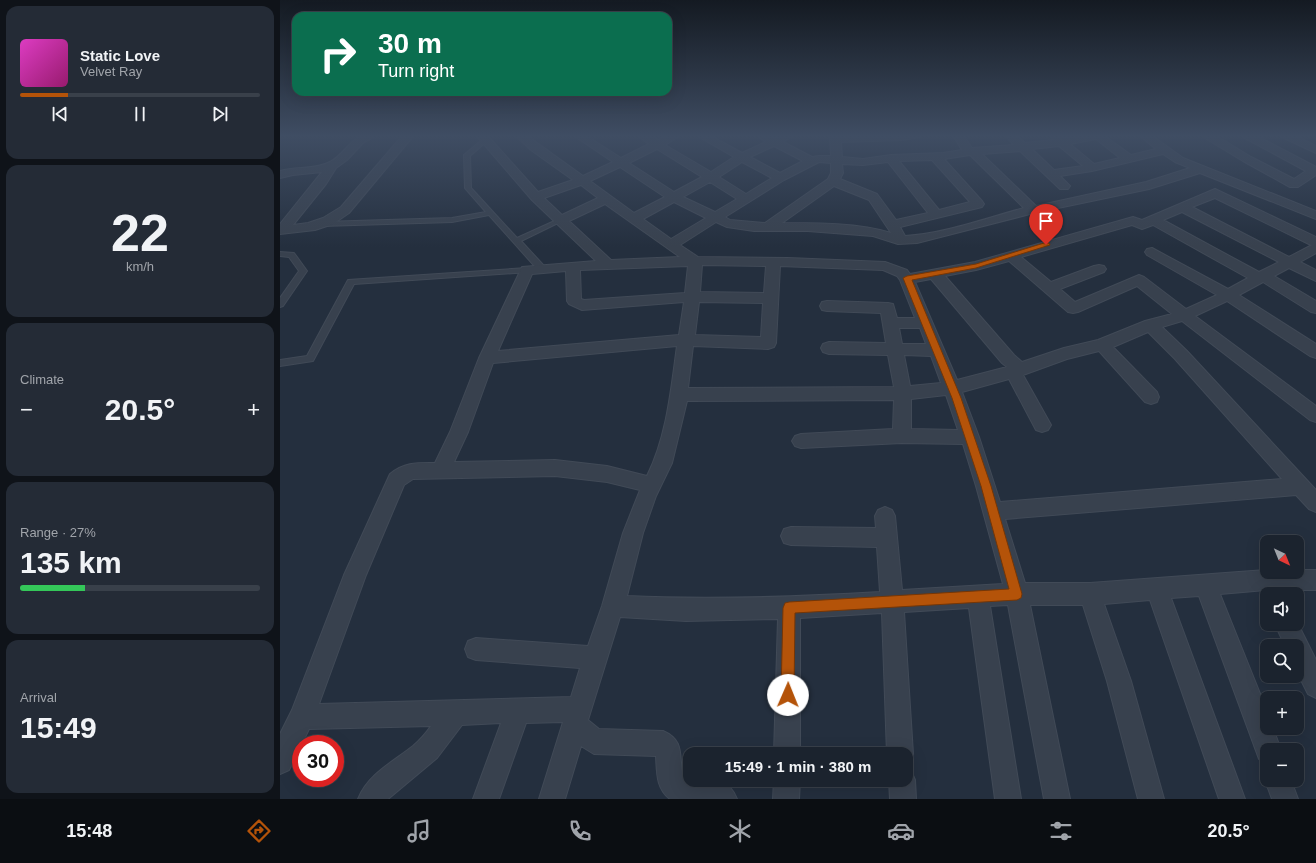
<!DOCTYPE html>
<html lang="en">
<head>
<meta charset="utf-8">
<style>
  body { margin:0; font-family:Arial,sans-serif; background:#242b36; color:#f1f3f6; height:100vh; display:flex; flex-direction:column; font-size:15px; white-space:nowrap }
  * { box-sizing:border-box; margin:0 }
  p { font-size:13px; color:#a0a4aa }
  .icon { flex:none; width:22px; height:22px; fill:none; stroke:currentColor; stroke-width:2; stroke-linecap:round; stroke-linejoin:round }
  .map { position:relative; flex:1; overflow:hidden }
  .sheet { display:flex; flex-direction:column; gap:6px; padding:6px; background:#0f1319; width:280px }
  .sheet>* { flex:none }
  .top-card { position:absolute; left:12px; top:12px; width:380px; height:84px; border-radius:12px; box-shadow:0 4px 16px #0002,0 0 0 1px #39404a; background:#0b6e4f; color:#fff; overflow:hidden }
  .needle { width:26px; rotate:137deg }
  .controls { position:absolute; left:980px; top:535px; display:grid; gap:8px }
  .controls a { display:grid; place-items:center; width:44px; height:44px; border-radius:8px; background:#1b232e; box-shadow:0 4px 16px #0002,0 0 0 1px #39404a; font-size:20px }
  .speed { position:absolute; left:12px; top:735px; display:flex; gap:8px; font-size:20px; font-weight:700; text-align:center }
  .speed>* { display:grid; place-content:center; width:52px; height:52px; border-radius:50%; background:#1b232e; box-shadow:0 4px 16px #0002,0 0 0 1px #39404a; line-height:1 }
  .speed .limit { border:6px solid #d22; background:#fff; color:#111 }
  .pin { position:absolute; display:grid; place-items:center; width:34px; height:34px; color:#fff; margin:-41px -17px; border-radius:50% 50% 50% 0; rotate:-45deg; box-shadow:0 0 4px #0007 }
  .pin .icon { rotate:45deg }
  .me { position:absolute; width:44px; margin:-22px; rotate:1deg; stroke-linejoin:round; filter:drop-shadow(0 0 3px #0008) }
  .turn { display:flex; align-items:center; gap:14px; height:84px; padding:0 20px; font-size:18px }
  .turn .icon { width:52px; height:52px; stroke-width:2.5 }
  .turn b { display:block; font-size:28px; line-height:34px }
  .big { font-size:30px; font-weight:800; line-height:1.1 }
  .sheet .tile { flex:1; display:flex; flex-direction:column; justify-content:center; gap:6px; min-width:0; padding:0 14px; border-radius:12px; background:#242b36 }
  .sheet .dial { align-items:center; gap:0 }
  .dial b { font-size:52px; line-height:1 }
  .song { display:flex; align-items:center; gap:12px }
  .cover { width:48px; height:48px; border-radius:6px; background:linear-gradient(135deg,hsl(310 70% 55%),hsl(320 70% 35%)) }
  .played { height:4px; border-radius:2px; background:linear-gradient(90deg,#b45309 20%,#39404a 20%) }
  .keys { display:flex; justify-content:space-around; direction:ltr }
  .heat { display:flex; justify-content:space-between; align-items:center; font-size:22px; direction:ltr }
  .charge { height:6px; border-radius:3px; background:linear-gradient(90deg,#34c759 27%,#39404a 0) }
  .trip { position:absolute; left:403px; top:747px; width:230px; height:40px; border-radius:12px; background:#1b232e; box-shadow:0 4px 16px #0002,0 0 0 1px #39404a; font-weight:800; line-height:40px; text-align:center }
  .tab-bar { display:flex; height:64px; justify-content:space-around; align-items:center; background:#0b0e12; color:#a0a4aa }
  .tab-bar .icon { width:28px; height:28px }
  .tab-bar .selected { color:#b45309 }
  .tab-bar b { font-size:18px; color:#f1f3f6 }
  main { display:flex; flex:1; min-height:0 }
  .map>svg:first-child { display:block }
</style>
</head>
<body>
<main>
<section class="sheet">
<div class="tile">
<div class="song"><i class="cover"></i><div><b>Static Love</b><p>Velvet Ray</p></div></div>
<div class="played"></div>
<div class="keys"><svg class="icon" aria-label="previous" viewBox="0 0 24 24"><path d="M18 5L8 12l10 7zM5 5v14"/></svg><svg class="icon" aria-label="pause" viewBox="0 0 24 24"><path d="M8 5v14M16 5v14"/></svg><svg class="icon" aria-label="next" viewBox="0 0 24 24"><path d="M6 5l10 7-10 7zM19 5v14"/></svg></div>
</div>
<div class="tile dial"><b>22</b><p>km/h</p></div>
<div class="tile"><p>Climate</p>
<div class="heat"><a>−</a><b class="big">20.5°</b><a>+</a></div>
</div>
<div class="tile"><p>Range · 27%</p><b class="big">135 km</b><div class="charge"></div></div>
<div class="tile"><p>Arrival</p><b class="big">15:49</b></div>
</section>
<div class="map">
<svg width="1036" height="799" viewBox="0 0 1036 799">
  <rect width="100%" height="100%" fill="#242f3e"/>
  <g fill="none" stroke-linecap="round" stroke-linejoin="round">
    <g stroke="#414a57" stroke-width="2">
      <g id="service">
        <path d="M203,139l5,1 -18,16 1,32 46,50 42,-19h4l1,1 -43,21 24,26v4h-6l-50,-56 -37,7 -130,4 -3,-2 3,-2 130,-4 34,-6 -21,-24 -1,-33z"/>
        <path d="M0,252l14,1 13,18 -24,35 -3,1v-9l19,-27 -10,-14 -9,-1z"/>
        <path d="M247,268l4,2 -1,2 -176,12 -41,77 -33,5v-6l27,-4 41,-76z"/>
      </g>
    </g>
    <g stroke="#414a57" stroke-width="2">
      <g id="minor">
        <path d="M81,135h16l-14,8 -16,17 -11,8 -10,16 -33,41 15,-2 15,-5 18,-11 62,-72h11l-65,78 -16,11 -18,6 -35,4v-10l42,-52 -29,3 -13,3v-7c16,-5 35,-1 50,-9 12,-6 19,-20 31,-27z"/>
        <path d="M196,135h11l51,57 35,-12 -42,-30 -16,-15h11l57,41 30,-14 -40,-27h12l36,23 28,-14 -12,-9h13l8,5 10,-5h13l-16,10 46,27 23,-15 -38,-22h13l33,18 24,-11 -10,-7h13l5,3 6,-3h14l-11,7 29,15 7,-1h12l-1,-21h91l-1,2 -18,3 -61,2 1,15 21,2 28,-4 52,-2 19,-3 -9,-15h10l9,13 42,-3 -9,-10h11l9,8 28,-3 -2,-3 1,-2h8l4,3 19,-3h24l-1,2 25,18 25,-6 -17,-14h12l32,23 133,53v8l-116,-46 -51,16 -115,24 -117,30 -19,1 -25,-8 -65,-5h-54l-27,-4 -11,-5 -36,23 18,12 90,1 97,4 22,8 3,4 65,-12 158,-45 9,3 73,-31 101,48v16l-16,9 16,8v11l-27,-13 -15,8 42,25v12l-5,-1 -48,-30 -24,13 77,49v14l-6,-2 -83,-55 -32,15 121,90v16l-6,-2 -128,-99 -20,6 25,24 129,139v22l-7,-3 -13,-14 -291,24 20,64h65l176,-13 1,2h30v-2h19v20h-50l-46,4 47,117v17h6l8,22h-14v12l-8,-3 -60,-163 -28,2 74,201h-26l-69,-199 -46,4 27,77 33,118h-26l-31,-118 -24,-76h-53l40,194h-26l-36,-194 -18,1 31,193h-26l-26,-191 -65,4 9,142 -4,9 -3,1v-10h-19l-5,-141 -82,5v136h-26l4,-135 -92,2 -66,-4 -32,103 11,9 64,2c23,10 15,26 20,45l7,2v2c21,0 38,-4 47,19h-67c-14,-11 -13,-26 -14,-43l-62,-2 -13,-8 -16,53h-26l24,-77 -37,1 -27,76h-26l28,-76 -39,2 -25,33 -49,41h-30c10,-25 35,-37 55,-53 7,-6 13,-13 18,-20l-122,3 -20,41 -9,4v-40l12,-24 52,-135 46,-101c15,-12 27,-11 45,-11l15,-31 29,-74 43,-91 74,-6 -64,-61zM816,139l24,19 -26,6 -24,-20zM494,146l29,15 -23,12 -30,-16zM779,146l24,20 -29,4 -22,-21zM377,149l45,28 -28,15 -45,-29zM740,151l40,38h8l2,-3 -10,-10 32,-5 71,-17 12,8 15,6 -44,14 -110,24 -54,-52zM690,155l54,53c-37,10 -81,26 -119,28l-5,-9 82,-20 2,-3 -2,-3 -38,-42zM652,160l38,42 -31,8 -40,-49zM462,162l30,16 -26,16 -27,-17zM539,162l12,1v10l-3,6 -63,44 -35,-3 -5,-3 59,-37zM608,162l40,51 -32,7 -19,-26 -37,-15 3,-6 -1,-9 21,1zM340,167l45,30 -31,16 -44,-32zM430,182l27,17 -22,13 -32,-15zM301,185l17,13 -36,17 -18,-17zM554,186l35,14 22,33c-31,-10 -76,-10 -109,-10zM935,198l96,47h1l-23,12 -97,-50zM394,202l32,16 -35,21 -28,-20zM325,204l75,53 -69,3 -42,-39zM902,212l97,50 -20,10 -96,-52zM852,225l10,4 11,-4 95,53 -20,11 -76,-41 -5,1 -2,3 2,3 70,40 -31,14 -42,-32 -5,-2 -64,27 -15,-13 44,-17 2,-3 -2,-3 -5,-1 -5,1 -43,16 -30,-25zM729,261l59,51 5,1 5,-1 59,-26 35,28 -27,7 -47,19 -34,8 -42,14 -8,-7 -69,-79 31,-6zM422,265l64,1 -2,27 -64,-1zM408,266l-3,27 -101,7 -3,-1 -1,-29zM500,266l103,4 14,6 3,4 15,38h-18l-4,-14 -5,-1 -61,-2 -5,1 -2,4 2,4 5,1 54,2 5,30 -57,-1 -6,2 -2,4 2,4 6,2 59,1 6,32 -206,1 5,-42 75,3 6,-2 2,-4zM286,271l1,30 2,3 13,6 102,-8 -5,33 -181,16 34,-77zM651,279l71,84 5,4 -50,13 -42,-98zM419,302l64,1 -2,34 -66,-2zM619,328h21l6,16h-24zM868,332l27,27 107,120 -282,23 -21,-65 -17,-45 47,-13 27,51 6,2 6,-2 3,-5 -28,-50 44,-16 32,-8 46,51 6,2 6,-2 2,-5 -2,-5 -44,-45zM397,346c-6,43 -10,90 -30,130l-40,-10 -52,-6 -101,2 14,-30 25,-69zM624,355l27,1 10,27 -31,3zM666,395l12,35 -47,-1v-30zM614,400l-1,29 -92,5 -6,2 -3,5 3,5 6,2 101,-5 61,1 13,42 27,98 -101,6 -7,-74 -3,-6 -7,-3 -7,3 -3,6 1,12 -85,-1 -7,2 -3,7 3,7 7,2 86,2 3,45c-85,5 -168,8 -253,4l16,-63 13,-37 16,-33 15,-62zM275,476l52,6 33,8 -17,43 -21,73 -14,40 -112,-8 -8,3 -3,8 3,8 8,3 104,8 -9,29 -252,7 47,-129 38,-90 9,-6z"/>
        <path d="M924,135h11l36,22 43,22 12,-8 -63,-34 -1,-2h13l61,32v8l-18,12h-8l-47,-26 -38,-23z"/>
        <path d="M1001,135h13l22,11v7l-34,-16z"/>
        <path d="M1017,622l19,38v38l-8,-4 -11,-22v-26h-12l-10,-22h22z"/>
        <path d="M626,769l5,2 4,9 1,19h-26l-1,-19h17z"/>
        <path d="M987,775v5h24l7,19h-26l-7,-19z"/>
        <path d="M494,780h26l-1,19h-26z"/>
      </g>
    </g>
    <use href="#service" fill="#38414e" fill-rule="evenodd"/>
    <use href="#minor" fill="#38414e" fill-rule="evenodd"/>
  </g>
  <linearGradient id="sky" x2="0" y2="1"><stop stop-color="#141a22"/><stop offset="0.55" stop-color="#3f4d63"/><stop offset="1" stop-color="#3f4d63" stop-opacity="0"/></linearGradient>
  <rect width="1036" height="247" fill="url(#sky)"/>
  <path fill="#b45309" stroke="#753606" d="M764,243h5l1,2 -74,23 -64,12 49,118 30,88 31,108 -1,4 -4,2 -222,13 -1,82 -2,5 -4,2 -5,-2 -2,-5 2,-87 2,-5 4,-1 220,-13 -28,-103 -29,-88 -49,-120 4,-2 69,-12z"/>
</svg>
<div class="controls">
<a><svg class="needle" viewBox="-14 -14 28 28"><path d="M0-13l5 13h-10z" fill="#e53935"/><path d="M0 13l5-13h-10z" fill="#a0a4aa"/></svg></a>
<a><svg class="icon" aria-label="sound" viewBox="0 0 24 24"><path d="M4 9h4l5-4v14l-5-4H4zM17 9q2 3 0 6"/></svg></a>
<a><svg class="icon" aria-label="search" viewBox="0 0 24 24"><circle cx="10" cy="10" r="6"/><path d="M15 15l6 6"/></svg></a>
<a>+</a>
<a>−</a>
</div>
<div class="speed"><div class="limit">30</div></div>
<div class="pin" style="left:766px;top:245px;background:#d93025"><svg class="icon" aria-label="arrive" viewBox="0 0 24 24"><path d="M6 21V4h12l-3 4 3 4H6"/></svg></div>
<svg class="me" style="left:508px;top:695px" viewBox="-20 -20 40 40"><circle r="19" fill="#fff"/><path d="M0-13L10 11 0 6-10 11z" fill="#b45309"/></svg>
<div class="trip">15:49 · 1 min · 380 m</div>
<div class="top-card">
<div class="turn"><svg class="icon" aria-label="right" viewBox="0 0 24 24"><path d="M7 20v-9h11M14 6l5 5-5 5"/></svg><div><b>30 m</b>Turn right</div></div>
</div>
</div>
</main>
<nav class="tab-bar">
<b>15:48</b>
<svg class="icon selected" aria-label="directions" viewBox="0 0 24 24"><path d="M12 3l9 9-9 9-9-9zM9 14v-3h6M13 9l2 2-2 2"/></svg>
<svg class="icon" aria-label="music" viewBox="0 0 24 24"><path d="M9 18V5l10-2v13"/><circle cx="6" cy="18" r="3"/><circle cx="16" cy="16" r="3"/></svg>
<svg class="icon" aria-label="phone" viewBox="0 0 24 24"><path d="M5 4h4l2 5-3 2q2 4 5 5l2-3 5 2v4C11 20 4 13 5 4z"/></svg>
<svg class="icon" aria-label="climate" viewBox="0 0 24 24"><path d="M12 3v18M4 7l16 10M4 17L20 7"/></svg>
<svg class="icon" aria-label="car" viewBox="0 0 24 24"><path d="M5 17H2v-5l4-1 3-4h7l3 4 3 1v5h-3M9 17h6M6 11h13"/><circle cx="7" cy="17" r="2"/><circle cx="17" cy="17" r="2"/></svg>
<svg class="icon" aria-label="filters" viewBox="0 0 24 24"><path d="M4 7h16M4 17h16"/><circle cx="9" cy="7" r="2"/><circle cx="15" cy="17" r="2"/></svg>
<b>20.5°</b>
</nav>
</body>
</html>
